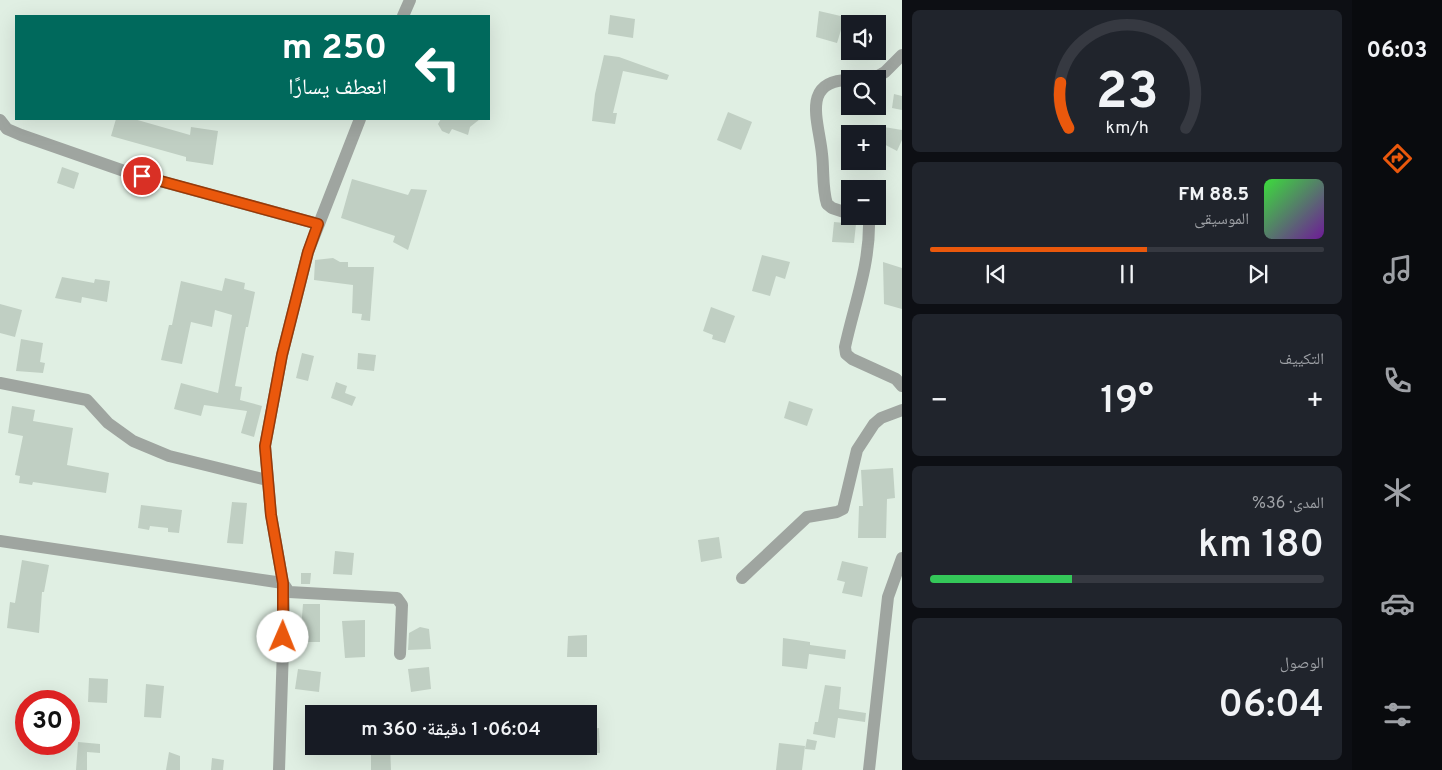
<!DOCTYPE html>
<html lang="ar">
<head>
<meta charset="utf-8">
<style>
  body { margin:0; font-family:Overpass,"Noto Naskh Arabic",sans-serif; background:#20242c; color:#f1f3f6; direction:rtl; height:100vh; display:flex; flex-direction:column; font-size:19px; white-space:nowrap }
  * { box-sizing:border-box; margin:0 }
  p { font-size:16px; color:#9ea1a6 }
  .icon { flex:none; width:28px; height:28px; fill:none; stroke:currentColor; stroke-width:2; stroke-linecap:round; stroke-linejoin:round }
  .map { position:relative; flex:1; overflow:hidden; direction:ltr }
  .panel { display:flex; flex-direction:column; gap:10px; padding:10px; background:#0d0f14; width:450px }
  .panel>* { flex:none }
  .top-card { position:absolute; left:15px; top:15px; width:475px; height:105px; border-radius:0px; box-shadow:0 5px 20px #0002; direction:rtl; background:#00695c; color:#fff; overflow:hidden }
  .controls { position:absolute; left:841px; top:15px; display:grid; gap:10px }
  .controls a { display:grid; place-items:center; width:45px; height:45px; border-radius:0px; background:#171b24; box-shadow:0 5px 20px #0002; font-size:25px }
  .speed { position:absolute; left:15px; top:690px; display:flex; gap:10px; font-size:25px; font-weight:700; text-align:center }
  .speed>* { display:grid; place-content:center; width:65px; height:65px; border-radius:50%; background:#171b24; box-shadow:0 5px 20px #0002; line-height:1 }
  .speed .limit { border:8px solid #d22; background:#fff; color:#111 }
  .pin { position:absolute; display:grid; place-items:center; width:42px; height:42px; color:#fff; margin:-21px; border:2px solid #fff; border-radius:50%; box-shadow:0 1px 5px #0007 }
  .me { position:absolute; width:55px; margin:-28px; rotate:1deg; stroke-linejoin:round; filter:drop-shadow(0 0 4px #0008) }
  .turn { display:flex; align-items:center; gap:18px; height:105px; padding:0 20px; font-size:22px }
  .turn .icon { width:65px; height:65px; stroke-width:2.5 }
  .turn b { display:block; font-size:35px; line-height:42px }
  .big { font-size:38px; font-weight:600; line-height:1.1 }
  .panel .card { flex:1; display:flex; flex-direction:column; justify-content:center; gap:8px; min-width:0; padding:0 18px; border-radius:8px; background:#20242c }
  .panel .dial { align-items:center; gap:0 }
  .dial svg { height:130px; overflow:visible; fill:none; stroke:#363941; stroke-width:7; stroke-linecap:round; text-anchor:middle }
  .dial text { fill:#f1f3f6; stroke:none }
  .song { display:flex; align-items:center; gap:15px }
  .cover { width:60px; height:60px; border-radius:8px; background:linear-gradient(135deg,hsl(120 70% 55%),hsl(280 70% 35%)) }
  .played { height:5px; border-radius:2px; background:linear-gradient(90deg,#ea580c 55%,#363941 55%) }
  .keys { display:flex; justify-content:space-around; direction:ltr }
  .heat { display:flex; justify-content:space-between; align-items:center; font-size:28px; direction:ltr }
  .charge { height:8px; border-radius:4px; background:linear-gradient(90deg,#34c759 36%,#363941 0) }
  .trip { position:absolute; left:305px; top:705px; width:292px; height:50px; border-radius:0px; background:#171b24; box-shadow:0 5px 20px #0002; font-weight:600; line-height:50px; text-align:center; direction:rtl }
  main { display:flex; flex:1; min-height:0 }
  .tabs { display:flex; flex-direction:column; width:90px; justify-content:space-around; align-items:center; background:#090b0e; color:#9ea1a6 }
  .tabs .icon { width:35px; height:35px }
  .tabs .selected { color:#ea580c }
  .tabs b { font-size:22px; color:#f1f3f6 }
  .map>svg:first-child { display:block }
</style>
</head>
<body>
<main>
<nav class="tabs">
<b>06:03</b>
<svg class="icon selected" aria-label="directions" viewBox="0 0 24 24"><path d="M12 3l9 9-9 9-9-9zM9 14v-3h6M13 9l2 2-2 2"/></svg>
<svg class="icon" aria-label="music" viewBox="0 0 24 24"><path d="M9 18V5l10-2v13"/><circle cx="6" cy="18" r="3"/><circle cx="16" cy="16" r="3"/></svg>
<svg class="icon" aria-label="phone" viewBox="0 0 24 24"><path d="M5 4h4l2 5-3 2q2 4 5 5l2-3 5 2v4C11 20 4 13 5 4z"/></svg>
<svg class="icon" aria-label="climate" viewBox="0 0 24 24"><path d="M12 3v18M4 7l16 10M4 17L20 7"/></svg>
<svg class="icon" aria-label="car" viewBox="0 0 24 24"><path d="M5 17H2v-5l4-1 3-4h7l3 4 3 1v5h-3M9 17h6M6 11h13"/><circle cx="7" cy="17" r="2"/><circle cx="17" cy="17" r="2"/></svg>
<svg class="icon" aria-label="filters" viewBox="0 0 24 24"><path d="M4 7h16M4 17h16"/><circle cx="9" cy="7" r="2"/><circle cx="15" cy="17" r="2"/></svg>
</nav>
<section class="panel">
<div class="card dial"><svg viewBox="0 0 100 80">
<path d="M14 69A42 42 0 1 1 86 69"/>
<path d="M14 69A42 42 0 0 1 9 41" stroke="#ea580c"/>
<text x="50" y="56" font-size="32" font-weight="700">23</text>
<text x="50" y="72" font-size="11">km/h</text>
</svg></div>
<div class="card">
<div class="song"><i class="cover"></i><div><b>88.5 FM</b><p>الموسيقى</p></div></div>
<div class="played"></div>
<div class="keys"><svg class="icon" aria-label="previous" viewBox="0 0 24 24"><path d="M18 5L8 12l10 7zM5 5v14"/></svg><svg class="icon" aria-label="pause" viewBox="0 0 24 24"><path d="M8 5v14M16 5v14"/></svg><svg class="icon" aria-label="next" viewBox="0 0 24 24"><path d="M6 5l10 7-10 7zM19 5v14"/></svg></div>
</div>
<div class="card"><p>التكييف</p>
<div class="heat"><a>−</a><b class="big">19°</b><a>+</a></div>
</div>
<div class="card"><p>المدى · 36%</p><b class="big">180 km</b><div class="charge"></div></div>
<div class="card"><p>الوصول</p><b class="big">06:04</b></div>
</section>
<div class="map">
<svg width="902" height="770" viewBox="0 0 902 770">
  <rect width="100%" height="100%" fill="#e0efe3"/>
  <g fill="#c0cfc3">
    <path d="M819,11l26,6 -8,26 -21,-6z"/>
    <path d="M610,15l25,4 -2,19 -25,-4z"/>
    <path d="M604,55l15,2 50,18 -2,5 -44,-9 -10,42h4l-2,11 -23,-3 3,-27z"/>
    <path d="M894,94l8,2v14l-10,-2z"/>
    <path d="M728,112l24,10 -11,28 -24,-10z"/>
    <path d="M116,119h18l56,16 1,-8 27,4 -5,34 -27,-4v-4l-75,-21z"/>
    <path d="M441,119h39l-10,8 -2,8 -16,-6 -3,5 -7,-3 -4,-7z"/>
    <path d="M884,127l18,3v10l-5,11 -17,-9z"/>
    <path d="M62,167l17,6 -5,16 -17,-6z"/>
    <path d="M352,179l56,16 3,-6 16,1 -19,60 -15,-8 2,-6 -54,-18z"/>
    <path d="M834,222l22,2 -2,19 -22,-1z"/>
    <path d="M762,255l28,7 -5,17 -9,-3 -6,20 -18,-5z"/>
    <path d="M333,258l7,4h8v5h26l-4,54 -9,-1 1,-6 -10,-1 1,-28 -39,-5 1,-20z"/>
    <path d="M883,262l19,6v41l-18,-5z"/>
    <path d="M62,277l32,6 1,-4 15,2 -3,21 -25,-5 -1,6 -26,-5z"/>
    <path d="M225,278l20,5 -1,6 11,3 -7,35h-2l-11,59 7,1 -2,13 22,6 -8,31 -13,-4 6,-22 -43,-6 -3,11 -27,-7 7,-26 37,10 14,-78 -17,-5 -3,17 -21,-5 -9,42 -21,-4 8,-35h3l9,-44 41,10z"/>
    <path d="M0,304l22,6 -7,27 -15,-4z"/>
    <path d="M711,307l24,9 -10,27 -13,-4 1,-4 -10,-4z"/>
    <path d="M21,339l22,4 -3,19 5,1 -2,10 -27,-2z"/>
    <path d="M302,353l12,3 -6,25 -12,-3z"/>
    <path d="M358,353l18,2 -2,16 -17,-2z"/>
    <path d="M336,382l11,4 -2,7 11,4 -4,9 -21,-8z"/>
    <path d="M789,401l24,8 -6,17 -23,-8z"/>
    <path d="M12,406l23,4 -2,11 40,7 -6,37 42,8 -3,20 -73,-11 -1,3 -13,-2 1,-7 -5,-1 8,-39 -15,-3z"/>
    <path d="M893,468l2,30 -8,1 -1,39h-28l1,-32h4l-2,-36z"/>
    <path d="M232,502l15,1 -4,41 -16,-1z"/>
    <path d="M141,505l41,5 -3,23 -11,-1v-4l-18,-2 -1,4 -11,-2z"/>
    <path d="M719,537l3,21 -21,4 -3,-22z"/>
    <path d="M335,551l19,2 -2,22 -19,-1z"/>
    <path d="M22,560l27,5 -5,27h-2l-3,41 -32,-5 3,-26 5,1z"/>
    <path d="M842,561l26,6 -6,30 -20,-4 3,-11 -8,-2z"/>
    <path d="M301,573h10l-1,11h-9z"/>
    <path d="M303,604h17v38h-20z"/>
    <path d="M365,620v37l-20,1 -3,-37z"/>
    <path d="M420,627l9,2 2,20 -23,1 1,-17z"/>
    <path d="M587,635v22h-20l1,-21z"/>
    <path d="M783,638l27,4v3l36,5 -1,9 -36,-5 -2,15 -25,-3z"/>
    <path d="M429,667l2,22 -20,3 -3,-23z"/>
    <path d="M298,669l23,3 -2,20 -24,-3z"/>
    <path d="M89,678l19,1 -1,24 -19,-1z"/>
    <path d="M146,684l18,2 -3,32 -17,-1z"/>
    <path d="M825,685l16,2 -2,22 27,4 -1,9 -27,-4 -3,20 -22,-4 2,-12h3z"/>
    <path d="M599,728l1,25h-11v-24z"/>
    <path d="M807,739l10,2 -2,9 -10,-1z"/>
    <path d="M78,742l22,2v9l-13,-1v18h-11z"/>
    <path d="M779,743l26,3 -3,24h-26z"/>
    <path d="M371,746h19l1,24h-20z"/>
    <path d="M169,752l11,4v14h-14z"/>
    <path d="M212,758l12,2 -1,10h-12z"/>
  </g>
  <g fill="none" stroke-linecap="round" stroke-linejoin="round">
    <g stroke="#9fa5a0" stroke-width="12">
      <path d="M403,16l7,-16"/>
      <path d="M873,79l12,-7 17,-17"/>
      <path d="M850,80c-50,0 -31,42 -28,74 2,16 0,34 5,50l5,4 18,6"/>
      <path d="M0,120l7,9 14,6 106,37 191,52"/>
      <path d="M860,216l9,5c1,44 -15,84 -24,126l1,7 6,5 44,20 6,7"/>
      <path d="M0,383l87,17 21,23 25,18 36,15 98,24"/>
      <path d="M0,541l283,42 6,9 108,6 5,7 -2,49"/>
      <path d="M742,578l65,-61 30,-5 6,-3 14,-59 17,-26 7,-6 21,-8"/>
      <path d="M279,770l5,-152 -1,-35 -12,-68 -6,-69 17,-91 26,-103 52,-133"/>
      <path d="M869,770l19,-173 14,-39"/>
    </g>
  </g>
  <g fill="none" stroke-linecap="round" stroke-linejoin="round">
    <g stroke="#983908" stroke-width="12">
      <path id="route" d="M142,176l176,48 -10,28 -26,103 -17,91 6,69 12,68v54"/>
    </g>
    <use href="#route" stroke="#ea580c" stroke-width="9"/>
  </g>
</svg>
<div class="controls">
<a><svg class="icon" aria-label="sound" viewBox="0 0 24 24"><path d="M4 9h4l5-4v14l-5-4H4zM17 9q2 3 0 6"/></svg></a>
<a><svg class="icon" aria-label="search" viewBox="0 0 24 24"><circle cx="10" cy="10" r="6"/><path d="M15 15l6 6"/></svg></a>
<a>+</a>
<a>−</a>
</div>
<div class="speed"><div class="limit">30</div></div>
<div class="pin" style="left:142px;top:176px;background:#d93025"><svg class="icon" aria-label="arrive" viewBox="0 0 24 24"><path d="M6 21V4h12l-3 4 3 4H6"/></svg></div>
<svg class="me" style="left:283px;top:637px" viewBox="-20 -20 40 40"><circle r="19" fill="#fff"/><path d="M0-13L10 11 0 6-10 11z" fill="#ea580c"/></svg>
<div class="trip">06:04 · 1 دقيقة · 360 m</div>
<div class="top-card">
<div class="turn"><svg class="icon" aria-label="left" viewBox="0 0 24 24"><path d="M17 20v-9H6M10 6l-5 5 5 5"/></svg><div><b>250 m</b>انعطف يسارًا</div></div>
</div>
</div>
</main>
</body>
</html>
